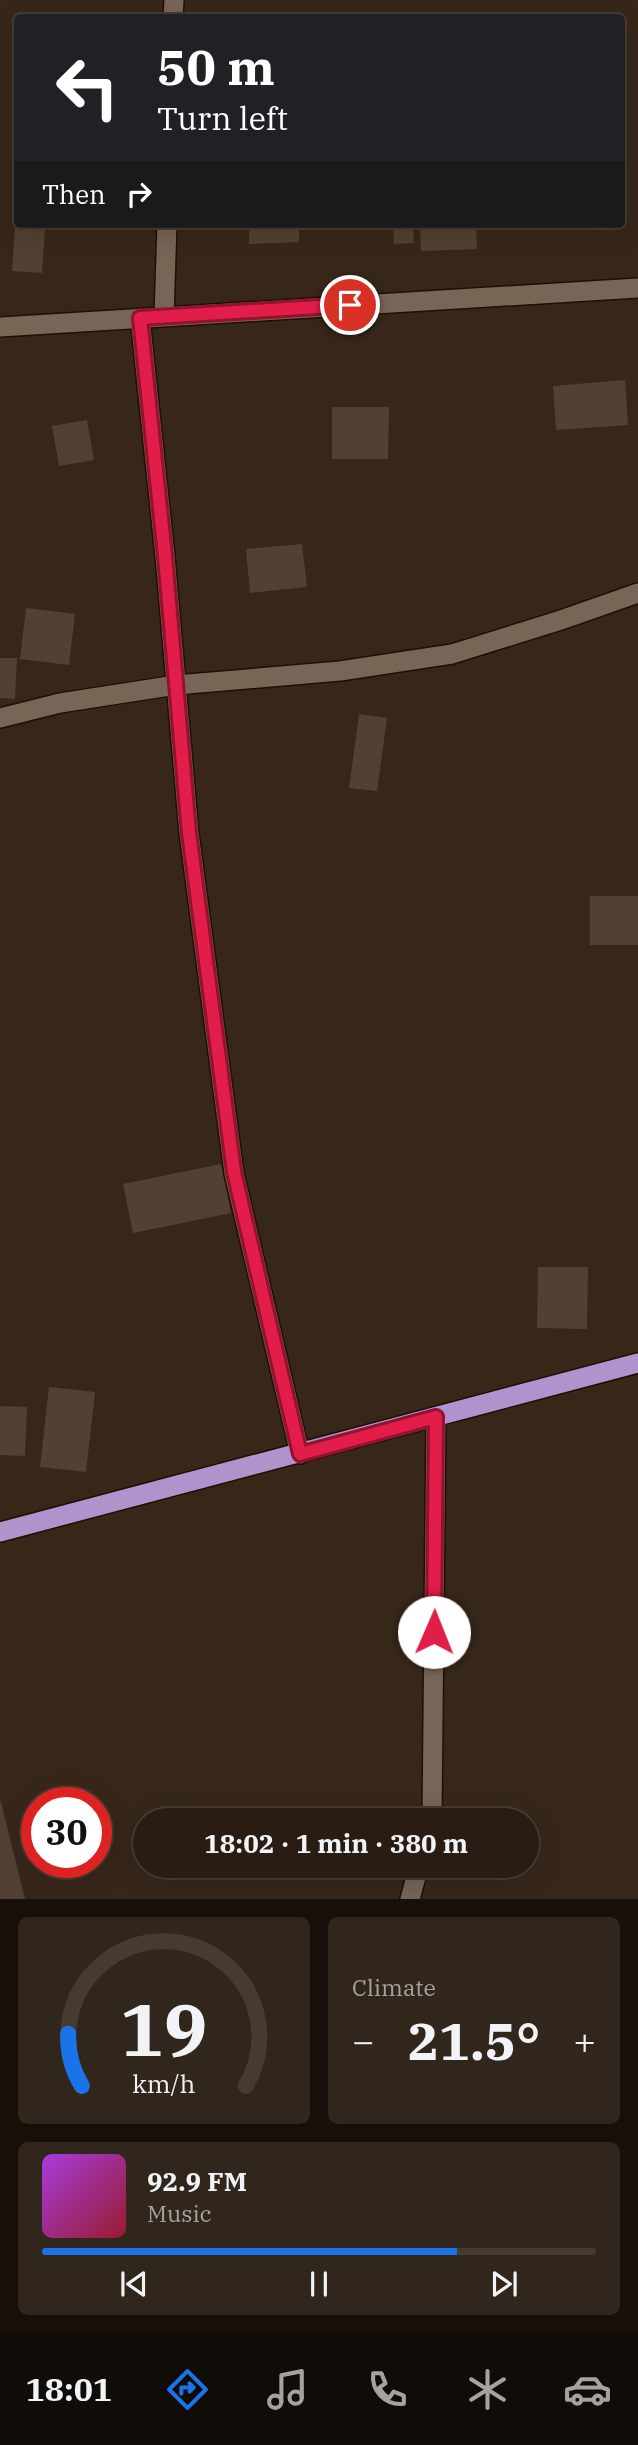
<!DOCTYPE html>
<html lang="en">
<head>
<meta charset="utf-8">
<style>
  body { margin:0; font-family:"IBM Plex Serif",serif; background:#31261c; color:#f1f3f6; height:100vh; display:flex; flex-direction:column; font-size:26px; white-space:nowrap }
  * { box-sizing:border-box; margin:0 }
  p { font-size:23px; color:#a5a2a0 }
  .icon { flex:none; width:38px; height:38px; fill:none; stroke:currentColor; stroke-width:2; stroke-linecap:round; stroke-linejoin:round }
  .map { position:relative; height:1899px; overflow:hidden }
  .panel { display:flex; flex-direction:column; gap:18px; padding:18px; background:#17100a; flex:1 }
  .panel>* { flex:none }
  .banner { position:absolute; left:14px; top:14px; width:611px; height:214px; border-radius:7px; box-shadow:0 7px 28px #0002,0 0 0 2px #453b33; background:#202124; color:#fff; overflow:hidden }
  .speed { position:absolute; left:21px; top:1787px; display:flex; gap:14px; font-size:35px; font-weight:700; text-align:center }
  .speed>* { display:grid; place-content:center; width:91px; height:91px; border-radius:50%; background:#291d13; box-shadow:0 7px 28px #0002,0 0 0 2px #453b33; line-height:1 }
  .speed .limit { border:10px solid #d22; background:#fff; color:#111 }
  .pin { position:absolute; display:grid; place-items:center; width:60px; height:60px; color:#fff; margin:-30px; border:4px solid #fff; border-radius:50%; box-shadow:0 2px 7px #0007 }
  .me { position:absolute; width:77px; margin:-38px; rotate:1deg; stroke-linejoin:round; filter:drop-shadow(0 0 5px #0008) }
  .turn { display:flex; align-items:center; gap:24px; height:147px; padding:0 28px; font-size:32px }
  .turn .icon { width:91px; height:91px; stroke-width:2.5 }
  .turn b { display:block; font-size:49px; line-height:60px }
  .then { display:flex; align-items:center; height:66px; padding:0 28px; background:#0003; gap:14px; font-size:26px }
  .big { font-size:52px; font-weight:800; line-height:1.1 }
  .panel .card { flex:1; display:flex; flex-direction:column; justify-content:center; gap:10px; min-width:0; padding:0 24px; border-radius:10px; background:#31261c }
  .panel .dial { align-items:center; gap:0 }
  .dial svg { height:182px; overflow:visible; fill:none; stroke:#453b33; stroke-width:7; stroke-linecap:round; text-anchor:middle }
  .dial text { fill:#f1f3f6; stroke:none }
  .song { display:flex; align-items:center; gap:21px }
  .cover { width:84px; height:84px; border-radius:10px; background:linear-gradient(135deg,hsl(280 70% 55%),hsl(350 70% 35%)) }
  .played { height:7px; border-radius:4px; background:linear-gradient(90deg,#1a73e8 75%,#453b33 75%) }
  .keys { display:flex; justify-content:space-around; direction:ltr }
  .heat { display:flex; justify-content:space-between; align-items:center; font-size:38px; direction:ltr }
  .panel .tiles { flex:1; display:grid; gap:18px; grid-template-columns:1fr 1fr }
  .card:last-child { grid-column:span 2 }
  .trip { position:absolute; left:133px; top:1808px; width:406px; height:70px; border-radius:35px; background:#291d13; box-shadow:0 7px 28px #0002,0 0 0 2px #453b33; font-weight:800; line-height:70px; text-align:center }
  .menu { display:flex; height:112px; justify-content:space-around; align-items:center; background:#100c08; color:#a5a2a0 }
  .menu .icon { width:49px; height:49px }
  .menu .on { color:#1a73e8 }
  .menu b { font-size:32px; color:#f1f3f6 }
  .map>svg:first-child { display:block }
</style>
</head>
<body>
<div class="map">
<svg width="638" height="1899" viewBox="0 0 638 1899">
  <rect width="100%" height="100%" fill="#372719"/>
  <g fill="#524132">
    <path d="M249,224h50v18l-50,2z"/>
    <path d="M393,224h20l1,19 -20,1z"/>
    <path d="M420,224h56l1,25 -56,2z"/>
    <path d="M15,226l30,3 -3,44 -30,-2z"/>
    <path d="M625,380l3,45 -72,5 -3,-44z"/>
    <path d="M332,407h57l-1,52h-56z"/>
    <path d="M87,420l7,40 -35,6 -7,-40z"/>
    <path d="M302,544l5,43 -57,6 -4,-44z"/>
    <path d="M26,608l49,6 -6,51 -49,-6z"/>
    <path d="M0,658h17l-2,41 -15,-1z"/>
    <path d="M359,714l28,4 -10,73 -28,-3z"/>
    <rect x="590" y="896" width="48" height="49"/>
    <path d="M221,1164l10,49 -98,20 -10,-49z"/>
    <path d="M538,1267h50l-1,62 -50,-1z"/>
    <path d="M49,1387l46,5 -9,80 -46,-5z"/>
    <path d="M0,1406l27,1 -2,49 -25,-1z"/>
    <path d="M0,1802h1l24,97h-25z"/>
  </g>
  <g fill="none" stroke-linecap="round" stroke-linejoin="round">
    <g stroke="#1e1003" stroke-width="22">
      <g id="minor">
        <path d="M173,18l1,-18"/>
        <path d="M164,316l3,-92"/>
        <path d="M140,318l25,238 24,277 45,340 66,281"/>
        <path d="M0,327l638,-39"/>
        <path d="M0,718l60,-15 116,-18 164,-14 112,-17 109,-34 77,-27"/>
        <path d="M432,1820l4,-403"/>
        <path d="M410,1899l9,-33"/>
      </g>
    </g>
    <g stroke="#1e1003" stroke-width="22">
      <path id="trunk" d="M0,1532l638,-169"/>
    </g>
    <use href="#minor" stroke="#776555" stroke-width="19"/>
    <use href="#trunk" stroke="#b092cc" stroke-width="19"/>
  </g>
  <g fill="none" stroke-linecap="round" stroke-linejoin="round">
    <g stroke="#92132f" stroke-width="18">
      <path id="route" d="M350,305l-210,13 25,238 24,277 45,339 66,282 136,-37 -2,215"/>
    </g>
    <use href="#route" stroke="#e11d48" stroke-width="12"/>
  </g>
</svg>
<div class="speed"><div class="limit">30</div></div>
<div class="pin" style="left:350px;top:305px;background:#d93025"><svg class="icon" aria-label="arrive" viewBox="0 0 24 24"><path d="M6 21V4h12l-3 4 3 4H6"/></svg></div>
<svg class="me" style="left:434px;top:1632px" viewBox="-20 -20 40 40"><circle r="19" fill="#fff"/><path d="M0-13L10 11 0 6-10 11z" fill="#e11d48"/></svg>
<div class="trip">18:02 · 1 min · 380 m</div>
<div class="banner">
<div class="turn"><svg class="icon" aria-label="left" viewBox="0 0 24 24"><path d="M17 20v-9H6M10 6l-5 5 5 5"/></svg><div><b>50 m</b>Turn left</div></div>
<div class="then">Then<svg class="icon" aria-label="right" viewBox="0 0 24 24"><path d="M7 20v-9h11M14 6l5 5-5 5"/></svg></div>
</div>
</div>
<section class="panel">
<div class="tiles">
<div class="card dial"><svg viewBox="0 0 100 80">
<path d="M14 69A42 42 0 1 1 86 69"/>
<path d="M14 69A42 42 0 0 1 8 46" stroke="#1a73e8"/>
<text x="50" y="56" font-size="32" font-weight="700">19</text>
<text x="50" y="72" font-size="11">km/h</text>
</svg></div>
<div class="card"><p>Climate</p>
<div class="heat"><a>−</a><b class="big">21.5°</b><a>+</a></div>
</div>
<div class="card">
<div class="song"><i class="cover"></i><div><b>92.9 FM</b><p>Music</p></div></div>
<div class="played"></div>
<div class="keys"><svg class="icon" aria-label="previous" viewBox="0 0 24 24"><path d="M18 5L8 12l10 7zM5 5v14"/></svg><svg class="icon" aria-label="pause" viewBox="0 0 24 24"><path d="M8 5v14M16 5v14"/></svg><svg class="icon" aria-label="next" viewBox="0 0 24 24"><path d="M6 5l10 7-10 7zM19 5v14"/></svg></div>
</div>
</div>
</section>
<nav class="menu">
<b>18:01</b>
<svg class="icon on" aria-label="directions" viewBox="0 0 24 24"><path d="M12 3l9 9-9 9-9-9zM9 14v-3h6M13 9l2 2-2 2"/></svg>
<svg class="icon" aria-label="music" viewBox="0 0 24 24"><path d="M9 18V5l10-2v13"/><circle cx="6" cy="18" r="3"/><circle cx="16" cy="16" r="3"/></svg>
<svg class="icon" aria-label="phone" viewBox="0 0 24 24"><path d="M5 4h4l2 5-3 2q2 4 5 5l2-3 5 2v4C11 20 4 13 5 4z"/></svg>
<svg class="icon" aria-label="climate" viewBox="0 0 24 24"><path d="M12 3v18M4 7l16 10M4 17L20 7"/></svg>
<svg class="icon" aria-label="car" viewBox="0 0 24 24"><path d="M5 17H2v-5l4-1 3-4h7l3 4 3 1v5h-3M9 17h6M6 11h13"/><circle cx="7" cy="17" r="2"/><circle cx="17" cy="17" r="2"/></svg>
</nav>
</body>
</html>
